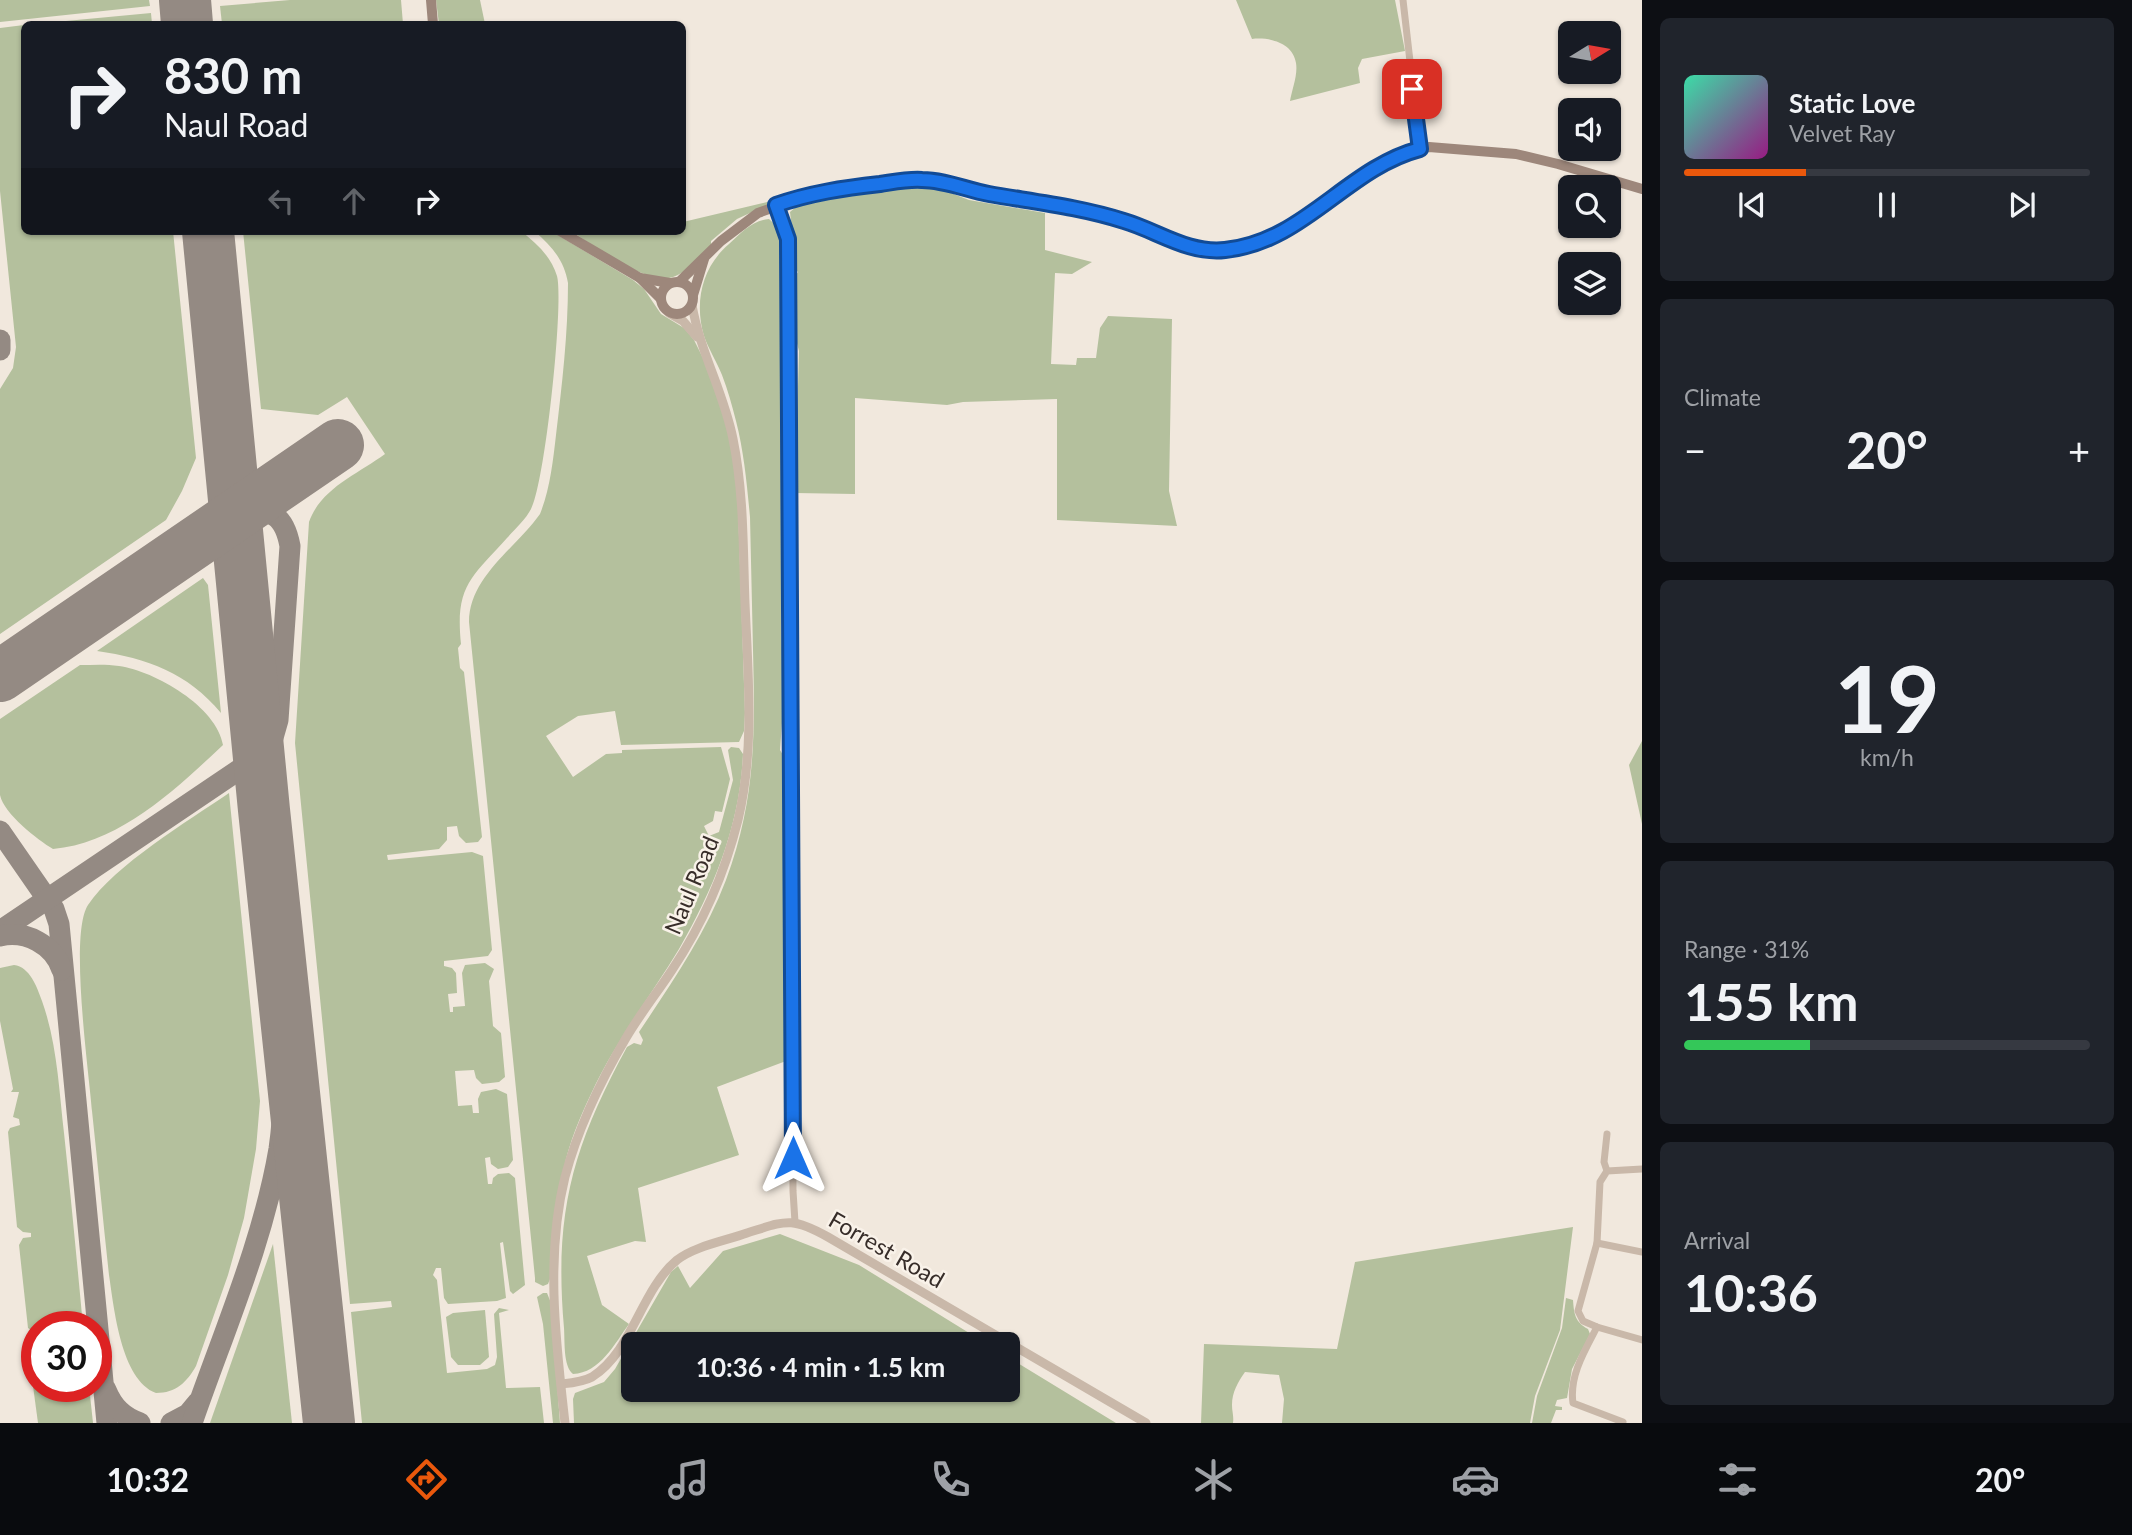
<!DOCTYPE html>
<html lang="en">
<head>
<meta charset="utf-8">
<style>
  body { margin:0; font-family:Lato,sans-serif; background:#20242c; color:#f1f3f6; height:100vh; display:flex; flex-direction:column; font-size:26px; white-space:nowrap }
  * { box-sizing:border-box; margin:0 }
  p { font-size:23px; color:#9ea1a6 }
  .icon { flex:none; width:38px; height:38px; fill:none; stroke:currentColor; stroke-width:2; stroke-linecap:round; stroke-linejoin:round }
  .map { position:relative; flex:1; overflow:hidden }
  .drawer { display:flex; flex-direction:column; gap:18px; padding:18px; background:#0d0f14; width:490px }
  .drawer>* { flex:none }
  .guide { position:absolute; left:21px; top:21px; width:665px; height:214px; border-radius:10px; box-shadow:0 2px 5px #0004; background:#171b24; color:#f1f3f6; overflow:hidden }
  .needle { width:46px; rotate:79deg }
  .tools { position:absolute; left:1558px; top:21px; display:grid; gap:14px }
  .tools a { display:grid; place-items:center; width:63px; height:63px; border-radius:10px; background:#171b24; box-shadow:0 2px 5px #0004; font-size:35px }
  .speed { position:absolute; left:21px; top:1311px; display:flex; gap:14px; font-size:35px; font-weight:700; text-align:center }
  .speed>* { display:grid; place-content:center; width:91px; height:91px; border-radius:50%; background:#171b24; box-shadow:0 2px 5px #0004; line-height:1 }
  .speed .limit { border:10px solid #d22; background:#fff; color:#111 }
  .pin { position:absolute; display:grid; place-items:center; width:60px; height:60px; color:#fff; margin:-30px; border-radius:14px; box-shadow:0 4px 10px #0006 }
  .me { position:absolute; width:77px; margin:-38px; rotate:0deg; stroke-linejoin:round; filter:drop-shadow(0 0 5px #0008) }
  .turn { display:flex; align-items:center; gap:24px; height:147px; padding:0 28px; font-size:32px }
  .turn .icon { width:91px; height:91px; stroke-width:2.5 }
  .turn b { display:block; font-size:49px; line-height:60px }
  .lanes { display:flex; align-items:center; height:66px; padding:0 28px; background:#0003; justify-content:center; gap:35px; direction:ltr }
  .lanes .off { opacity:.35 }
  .big { font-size:52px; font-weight:700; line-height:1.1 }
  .drawer .widget { flex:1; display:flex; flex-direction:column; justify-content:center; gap:10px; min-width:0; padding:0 24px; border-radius:10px; background:#20242c }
  .drawer .dial { align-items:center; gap:0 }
  .dial b { font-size:91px; line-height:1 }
  .song { display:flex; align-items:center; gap:21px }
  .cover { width:84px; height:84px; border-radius:10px; background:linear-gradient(135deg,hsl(160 70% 55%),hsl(310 70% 35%)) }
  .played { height:7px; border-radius:4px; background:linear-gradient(90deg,#ea580c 30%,#363941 30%) }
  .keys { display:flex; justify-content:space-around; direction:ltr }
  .heat { display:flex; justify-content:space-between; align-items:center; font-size:38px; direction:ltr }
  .charge { height:10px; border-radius:5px; background:linear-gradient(90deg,#34c759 31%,#363941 0) }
  .trip { position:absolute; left:621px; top:1332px; width:399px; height:70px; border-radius:10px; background:#171b24; box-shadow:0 2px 5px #0004; font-weight:700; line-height:70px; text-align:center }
  .dock { display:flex; height:112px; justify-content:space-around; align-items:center; background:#090b0e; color:#9ea1a6 }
  .dock .icon { width:49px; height:49px }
  .dock .selected { color:#ea580c }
  .dock b { font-size:32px; color:#f1f3f6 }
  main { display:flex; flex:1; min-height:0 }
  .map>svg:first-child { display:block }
</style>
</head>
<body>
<main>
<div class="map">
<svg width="1642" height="1423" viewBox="0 0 1642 1423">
  <rect width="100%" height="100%" fill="#f1e8dd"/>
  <g fill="#b4c09d">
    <path d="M0,0h149l1,6 -150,16z"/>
    <path d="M290,0h111l2,24h-181l-2,-18z"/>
    <path d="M436,0h44l5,24h-46z"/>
    <path d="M1236,0h159l10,51 -43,8 -4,9 2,15 -70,18c2,-12 8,-26 6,-38 -3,-21 -28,-26 -44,-24z"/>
    <path d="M151,13l1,11h-118z"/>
    <path d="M24,25v206h149l23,227 -14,33 -16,29 -166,114v-245l13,-21 3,-21 -16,-156v-163z"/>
    <path d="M933,186l36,14 76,13v37l47,12 -20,12 -17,-1 -4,91 25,1 1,-7h19l4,-30 8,-12 64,3 -3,172 8,35 -120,-6v-121l-94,3 -16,3 -92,-7v96l-60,-1 4,-142 -6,-23 -1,-48 6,-8 -6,-6 1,-29 -3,-25 13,-11 44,-8z"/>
    <path d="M780,199l-43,20 -26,22v5c-12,12 -23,26 -38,31 -26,9 -80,-32 -102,-46h111l1,-9z"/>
    <path d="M769,219l12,11 2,7 -2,389 3,70 -4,54 3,5 2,23 1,283 -69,26 22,68 -101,33 8,54 -11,-1 -48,15 15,49 27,19c-14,19 -29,49 -56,50 -10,-8 -8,-33 -9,-46 -10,-115 8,-180 63,-281l7,-4 7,2 2,-5 -4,-8c32,-48 66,-97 87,-152 30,-81 29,-146 27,-230 -1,-45 -2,-89 -3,-133 -3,-32 -6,-65 -14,-96 -4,-15 -8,-31 -14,-46 -5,-13 -13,-25 -18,-39 -10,-34 -2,-69 25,-92 12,-11 23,-24 40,-25z"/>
    <path d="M243,231h278c15,12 30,25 36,45 7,27 -12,208 -26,233 -5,10 -16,20 -24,29 -36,40 -52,48 -46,106l-3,4 2,20 4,4 18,165 -4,5 -12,1 -7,-7 -2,-10 -10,1v13l-8,9 -52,6 1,5 84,-8 11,4 9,94 -4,6 -44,5v5l8,2 4,5 1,20 -9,1 2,18h3v-5l12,-1 -3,-33 3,-8 20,-2 9,6 -5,12 4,45 8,7 4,44 -6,5 -17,2 -6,-6 -2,-8 -19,1 3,35 14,-1 1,8h6l-1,-14 3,-7 15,-3 11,5 6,66 -5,7 -10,2 -7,-5 -1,-7 -5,1 3,26h4l1,-6 5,-4 11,-1 6,5 10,107 -12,9 -3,-3 -7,-49 -3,1 6,55 -9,3 -49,3 -4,-6 -3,-30h-5l-3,7 4,5 10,93 40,-4 8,-4 2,-8 -3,-43 5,-6 10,2 -10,3 7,75 34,-1 4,36h-182l-11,-111 41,-5 -1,-6 -41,3 -55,-561 14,-221c12,-34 49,-48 76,-68l-38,-57 -29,18 -57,-6z"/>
    <path d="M534,231h17l82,49 11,9 17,25 23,14 10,12 9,18 24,66 10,54 8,235 -1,18 -5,11 -118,3 -6,-34 -37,5 -32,20 27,41 33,-23 16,-1v-3l99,-3 9,32 -8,33 -7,-1 -2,10 -9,5 5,10 10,-4 14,-52 -5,-30 3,-3 8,1 4,6c-3,71 -29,134 -64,195 -29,48 -64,93 -88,145 -11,23 -22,49 -27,74 -8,36 -9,74 -14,111l-2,5 -5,2 -8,-4v-4l-66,-656c0,-45 47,-74 71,-108 10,-25 13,-53 16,-79 6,-50 12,-101 12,-152 -4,-23 -16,-37 -34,-52z"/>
    <path d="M203,578l5,7 13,128c-33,-40 -74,-55 -124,-62z"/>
    <path d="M80,665c13,0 26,-1 39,1 36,5 98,41 104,79 -47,44 -103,98 -170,104 -15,-9 -49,-35 -53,-54 0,-17 0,-56 0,-76z"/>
    <path d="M1642,741v83l-13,-59z"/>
    <path d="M229,793l31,308 -4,48 -12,69 -16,57 -32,91c-9,16 -20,27 -40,27 -35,-13 -42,-85 -47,-118 -6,-54 -11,-109 -17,-164 -3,-39 -23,-177 -4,-206 27,-40 100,-84 141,-112z"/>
    <path d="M14,965c16,2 23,22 28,36 15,42 17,88 22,132 7,65 13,129 19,193h-46v8l-9,-6 -9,-83 4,-7 8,-1v-4l-8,-1 -6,-5 -9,-95 2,-4 10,-3 -1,-6 -6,-2 6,-25h-8l2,-3 -13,-68v-53z"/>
    <path d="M1573,1227l-13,103 -25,66 -5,27h-248l2,-24 -5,-24 -34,-3c-7,10 -13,20 -13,33 0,7 2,11 1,18h-32l3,-79 133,5 18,-87z"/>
    <path d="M780,1234l79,31 128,79h-353v46h374v-33l108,66h-542l-1,-24 2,-6 29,-11 11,-13 56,-97 7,-6 12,22 33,-37z"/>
    <path d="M273,1244l19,179h-82z"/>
    <path d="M543,1293h4l4,10 9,120h-7l-10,-99 -6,-27z"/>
    <path d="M1566,1298l7,2c1,14 2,22 15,29l2,5 -18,35 -5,29 -10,2 -2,6 7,1v3h-6l-5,13h-19l5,-27 25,-68z"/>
    <path d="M485,1310l4,47 -9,8h-22l-7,-8 -5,-40 7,-4z"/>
    <path d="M33,1386h56l4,37h-55z"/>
  </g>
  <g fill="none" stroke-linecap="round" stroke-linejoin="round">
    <g stroke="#948a83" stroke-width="21">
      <path d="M0,340v10"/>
      <path d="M0,831l54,78 5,15 48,499"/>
      <path d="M0,931l249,-168 23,-22 6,-21 12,-174c-6,-32 -19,-37 -49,-34"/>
      <path d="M0,936c26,-6 54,9 62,34"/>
      <path d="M106,1390c7,17 17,27 34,33"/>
      <path d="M171,1423l17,-9 10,-12"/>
      <path d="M192,1423c31,-90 71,-180 87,-274 7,-50 6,-99 6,-149"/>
    </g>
    <g stroke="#948a83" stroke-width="52">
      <path d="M185,0l2,24"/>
      <path d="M208,231l56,579 65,613"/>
      <path d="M0,676l338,-231"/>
    </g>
    <g stroke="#c9b8a9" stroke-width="7">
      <path d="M1403,0l17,149"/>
      <path d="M777,206l11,33 5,952 2,31"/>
      <path d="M1607,1134l-3,28 3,9"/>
      <path d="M1642,1169l-35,2 -7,11 -3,61 -19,68 5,10 14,6 45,13"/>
      <path d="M1597,1243l45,9"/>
      <path d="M1597,1327c-12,23 -28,49 -24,76l50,19"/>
    </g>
    <g stroke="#c9b8a9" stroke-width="9">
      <path d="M669,313l14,8 14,16"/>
      <path d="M561,1384c10,-1 22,-2 31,-7 41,-26 48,-86 85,-117 18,-14 48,-19 70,-27 39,-12 44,-17 81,4l318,186"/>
      <path d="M565,1423c-9,-80 -20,-166 0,-246 13,-49 35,-95 61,-139 14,-24 31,-45 46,-68 30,-45 53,-98 66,-150 17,-71 10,-145 7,-217 -2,-55 -1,-110 -12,-164 -9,-46 -33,-87 -41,-134"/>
    </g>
    <g stroke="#9d877b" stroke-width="10">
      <path d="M431,0l2,24"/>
      <path d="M560,231l80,47 30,5"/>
      <path d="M640,278l21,21"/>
      <circle cx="677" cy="298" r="16"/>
      <path d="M679,282l42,-41 37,-28 50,-18 100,-14h24l53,12 98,17 42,11 66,26 21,4 26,-3 33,-9 26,-14 87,-61 24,-12 21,-5 87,7 42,10 84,25"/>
      <path d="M693,295l11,-36"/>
    </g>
  </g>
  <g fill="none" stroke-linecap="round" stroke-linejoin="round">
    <g stroke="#114b97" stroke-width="18">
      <path id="route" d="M793,1158l-5,-919 -12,-34c34,-12 68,-17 104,-21 14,-2 28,-5 42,-4 23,0 45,10 67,14 46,8 91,13 135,27 34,10 64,33 101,29 79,-8 122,-82 195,-101l-8,-60"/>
    </g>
    <use href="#route" stroke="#1a73e8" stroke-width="12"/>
  </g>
  <g text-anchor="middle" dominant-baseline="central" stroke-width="5" stroke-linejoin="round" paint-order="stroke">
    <g font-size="23" fill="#372d29" stroke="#f9f2e9">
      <text transform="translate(691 885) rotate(-67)">Naul Road</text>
      <text transform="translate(887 1249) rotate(30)">Forrest Road</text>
    </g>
  </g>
</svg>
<div class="tools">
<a><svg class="needle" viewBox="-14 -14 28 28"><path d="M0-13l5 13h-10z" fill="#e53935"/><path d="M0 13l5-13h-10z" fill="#9ea1a6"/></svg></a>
<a><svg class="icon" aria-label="sound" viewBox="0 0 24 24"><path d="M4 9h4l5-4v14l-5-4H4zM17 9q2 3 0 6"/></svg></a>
<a><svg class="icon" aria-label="search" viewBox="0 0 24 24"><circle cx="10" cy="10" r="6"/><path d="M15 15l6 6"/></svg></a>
<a><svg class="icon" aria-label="layers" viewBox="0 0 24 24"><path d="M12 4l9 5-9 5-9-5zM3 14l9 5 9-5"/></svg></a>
</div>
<div class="speed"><div class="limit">30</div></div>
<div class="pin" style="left:1412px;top:89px;background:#d93025"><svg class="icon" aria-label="arrive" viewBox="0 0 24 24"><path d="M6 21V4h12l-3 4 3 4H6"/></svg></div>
<svg class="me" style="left:793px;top:1158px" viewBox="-20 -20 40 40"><path d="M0-17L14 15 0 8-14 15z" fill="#1a73e8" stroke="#fff" stroke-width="4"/></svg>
<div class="trip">10:36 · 4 min · 1.5 km</div>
<div class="guide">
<div class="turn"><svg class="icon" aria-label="right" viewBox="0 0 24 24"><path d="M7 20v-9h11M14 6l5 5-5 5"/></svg><div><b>830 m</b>Naul Road</div></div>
<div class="lanes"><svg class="icon off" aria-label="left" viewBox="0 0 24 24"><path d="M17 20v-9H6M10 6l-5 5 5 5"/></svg><svg class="icon off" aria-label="ahead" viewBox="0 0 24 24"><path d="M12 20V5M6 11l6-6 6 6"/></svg><svg class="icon" aria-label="right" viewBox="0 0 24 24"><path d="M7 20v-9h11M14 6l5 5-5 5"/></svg></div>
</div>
</div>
<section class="drawer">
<div class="widget">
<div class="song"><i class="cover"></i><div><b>Static Love</b><p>Velvet Ray</p></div></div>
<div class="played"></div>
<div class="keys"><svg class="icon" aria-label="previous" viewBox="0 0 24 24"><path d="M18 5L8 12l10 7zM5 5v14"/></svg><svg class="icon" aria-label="pause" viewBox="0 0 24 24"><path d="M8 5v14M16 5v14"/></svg><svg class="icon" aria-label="next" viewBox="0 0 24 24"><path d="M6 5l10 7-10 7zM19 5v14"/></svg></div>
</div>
<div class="widget"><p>Climate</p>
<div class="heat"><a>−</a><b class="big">20°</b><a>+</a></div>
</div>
<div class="widget dial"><b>19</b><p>km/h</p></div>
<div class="widget"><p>Range · 31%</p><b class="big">155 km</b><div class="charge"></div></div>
<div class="widget"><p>Arrival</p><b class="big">10:36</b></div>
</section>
</main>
<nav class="dock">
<b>10:32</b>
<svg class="icon selected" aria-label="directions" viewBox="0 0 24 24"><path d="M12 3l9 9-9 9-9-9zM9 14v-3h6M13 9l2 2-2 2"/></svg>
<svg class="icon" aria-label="music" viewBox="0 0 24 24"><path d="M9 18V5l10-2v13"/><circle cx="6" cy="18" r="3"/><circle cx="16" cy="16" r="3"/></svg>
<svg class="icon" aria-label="phone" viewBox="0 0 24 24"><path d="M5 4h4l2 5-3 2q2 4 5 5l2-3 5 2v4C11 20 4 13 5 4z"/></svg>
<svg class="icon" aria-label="climate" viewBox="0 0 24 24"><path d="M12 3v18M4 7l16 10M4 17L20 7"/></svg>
<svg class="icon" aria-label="car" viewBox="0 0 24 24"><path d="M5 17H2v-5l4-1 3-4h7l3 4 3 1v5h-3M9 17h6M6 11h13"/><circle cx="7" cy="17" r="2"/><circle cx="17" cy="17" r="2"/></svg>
<svg class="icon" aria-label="filters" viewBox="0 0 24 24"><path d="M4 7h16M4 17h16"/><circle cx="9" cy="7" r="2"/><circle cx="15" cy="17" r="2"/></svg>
<b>20°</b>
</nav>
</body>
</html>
